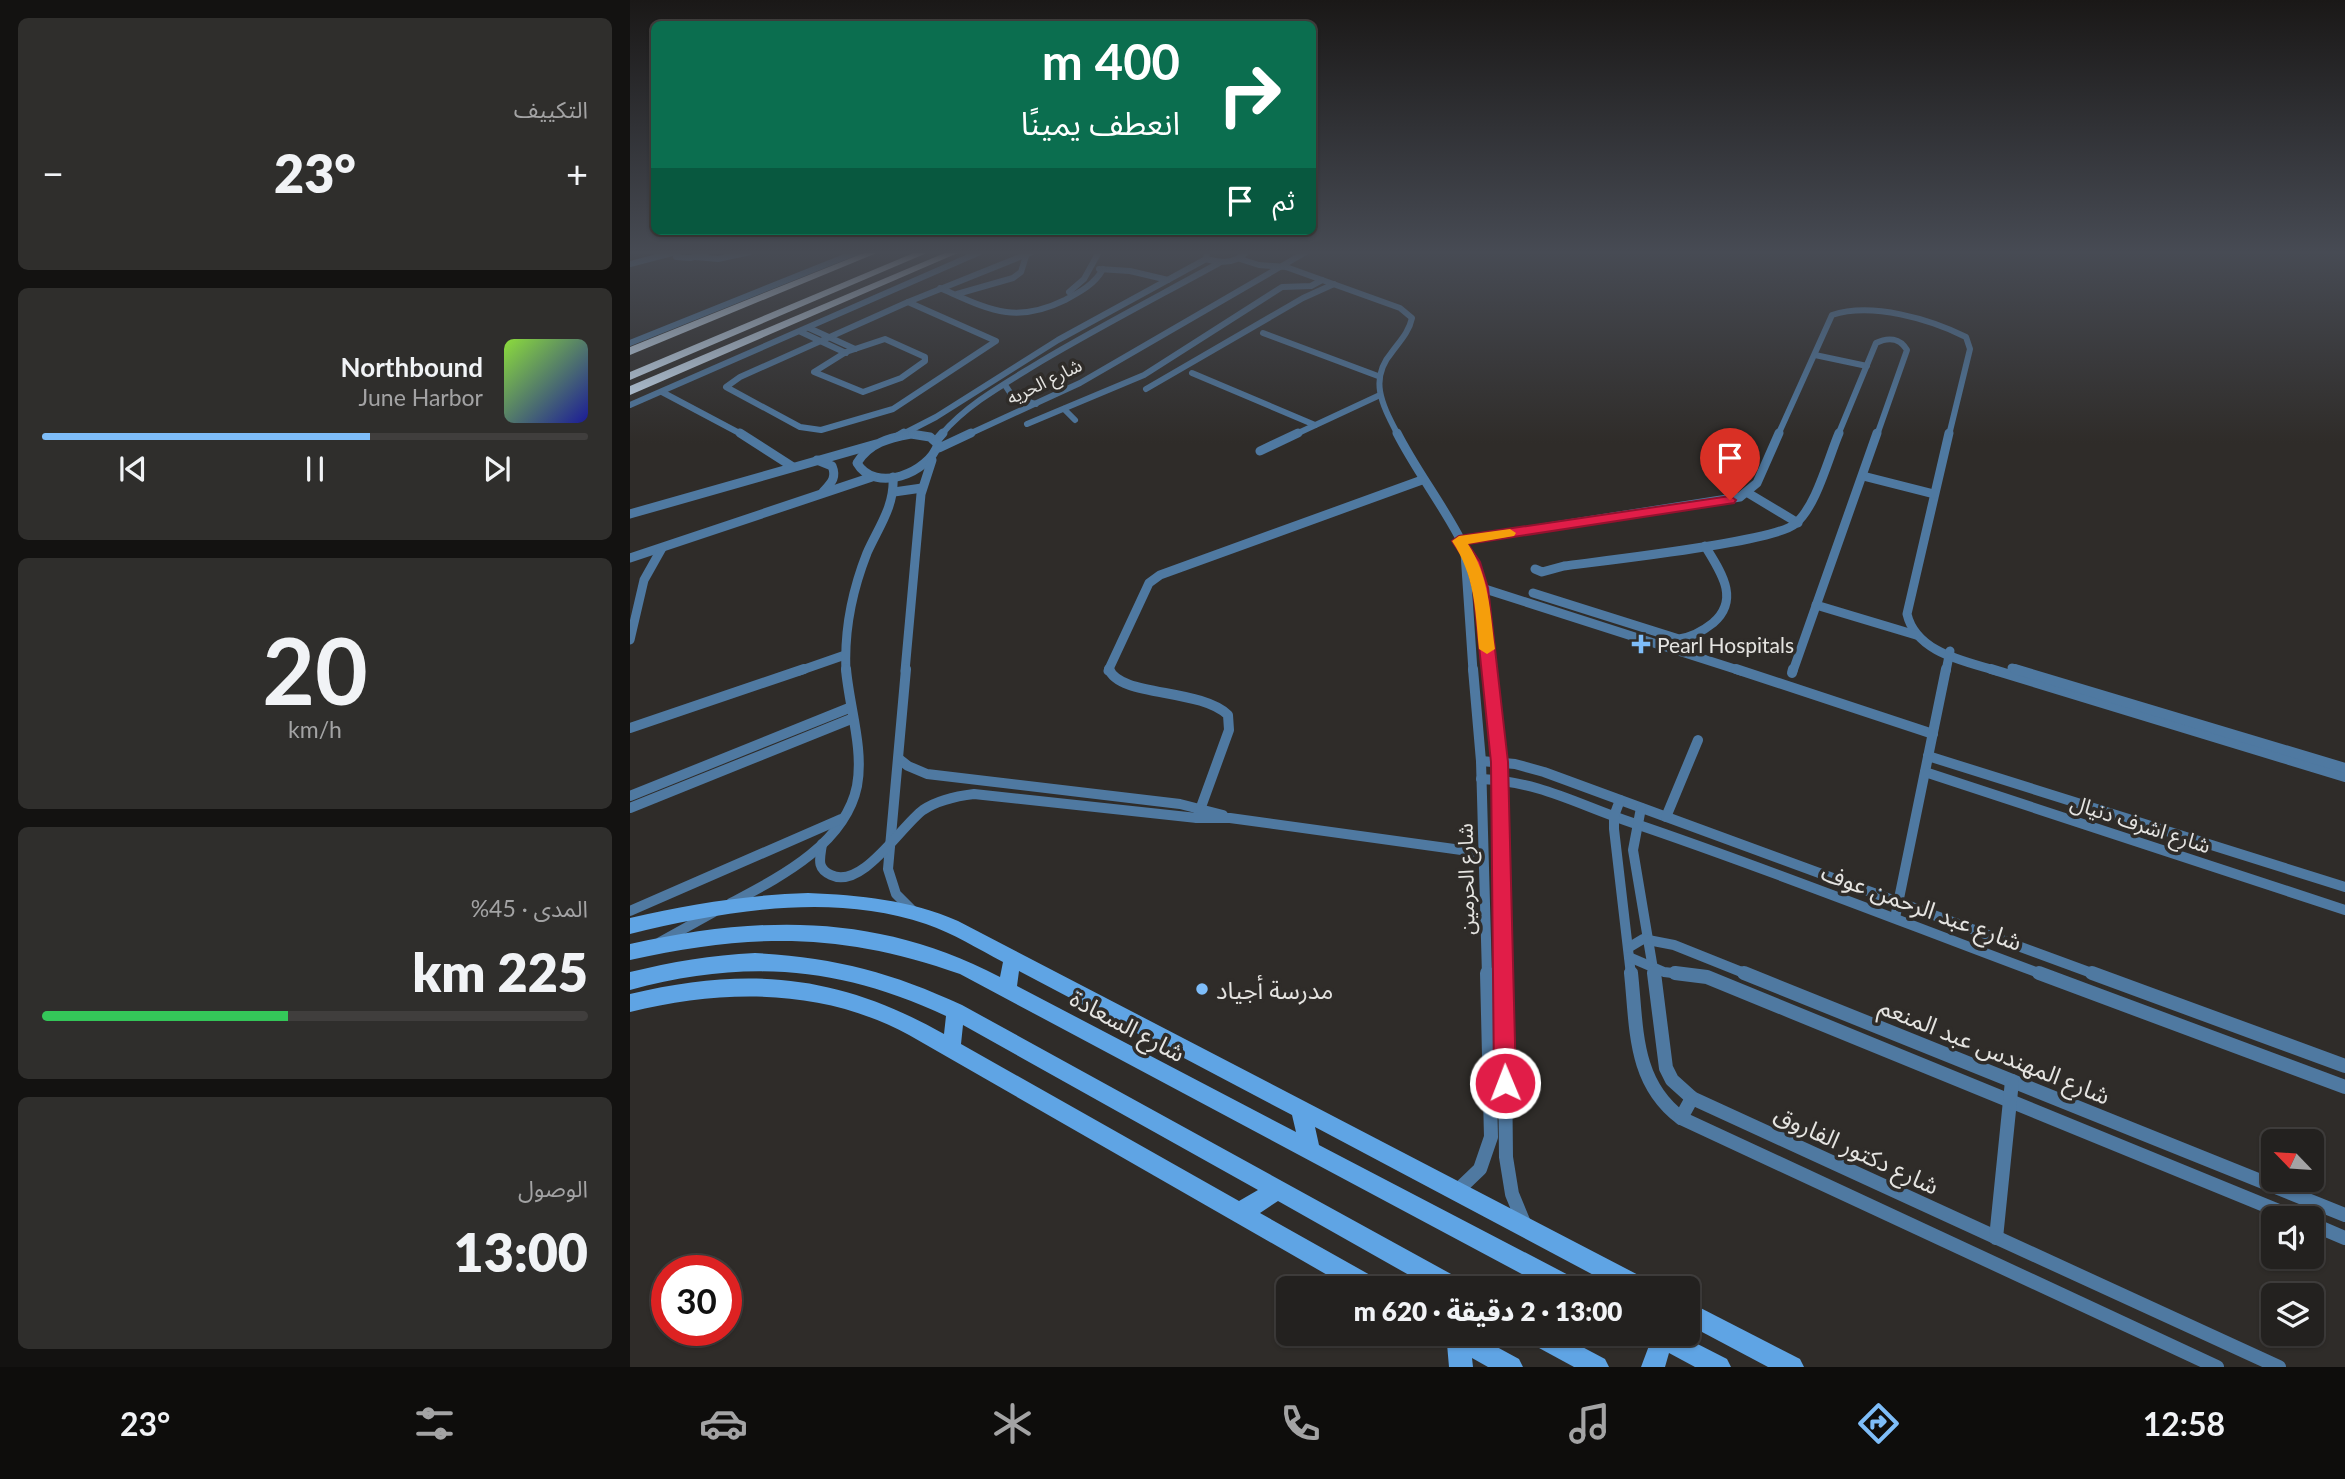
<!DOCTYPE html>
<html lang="ar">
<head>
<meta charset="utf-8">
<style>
  body { margin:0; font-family:Lato,"Noto Sans Arabic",sans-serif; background:#2f2e2c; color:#f1f3f6; direction:rtl; height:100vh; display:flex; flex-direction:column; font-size:26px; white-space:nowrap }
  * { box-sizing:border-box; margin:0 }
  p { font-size:23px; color:#a3a3a4 }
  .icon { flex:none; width:38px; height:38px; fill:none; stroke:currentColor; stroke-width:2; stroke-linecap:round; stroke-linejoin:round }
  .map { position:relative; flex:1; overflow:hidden; direction:ltr }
  .sheet { display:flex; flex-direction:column; gap:18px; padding:18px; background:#131211; width:630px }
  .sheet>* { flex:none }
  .guide { position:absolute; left:21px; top:21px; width:665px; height:214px; border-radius:10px; box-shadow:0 2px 5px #0004,0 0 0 2px #403e3d; direction:rtl; background:#0b6e4f; color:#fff; overflow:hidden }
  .needle { width:46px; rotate:295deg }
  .tools { position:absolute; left:1631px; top:1129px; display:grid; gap:14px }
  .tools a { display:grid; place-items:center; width:63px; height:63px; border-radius:10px; background:#23211f; box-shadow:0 2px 5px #0004,0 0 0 2px #403e3d; font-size:35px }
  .speed { position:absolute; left:21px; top:1255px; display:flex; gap:14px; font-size:35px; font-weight:700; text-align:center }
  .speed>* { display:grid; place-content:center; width:91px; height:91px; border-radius:50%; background:#23211f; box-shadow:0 2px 5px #0004,0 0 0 2px #403e3d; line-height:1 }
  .speed .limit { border:10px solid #d22; background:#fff; color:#111 }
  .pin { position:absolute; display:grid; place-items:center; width:60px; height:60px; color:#fff; margin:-72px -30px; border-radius:50% 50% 50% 0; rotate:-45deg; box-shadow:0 0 7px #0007 }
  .pin .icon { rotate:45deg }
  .me { position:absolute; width:77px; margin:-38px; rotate:359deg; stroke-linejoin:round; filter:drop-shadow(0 0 5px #0008) }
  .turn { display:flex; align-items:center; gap:24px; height:147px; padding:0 21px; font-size:32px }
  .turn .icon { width:91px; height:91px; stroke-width:2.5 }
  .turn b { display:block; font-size:49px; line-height:60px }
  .then { display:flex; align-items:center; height:66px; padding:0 21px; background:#0003; gap:14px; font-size:26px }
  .big { font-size:52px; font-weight:800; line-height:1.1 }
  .sheet .tile { flex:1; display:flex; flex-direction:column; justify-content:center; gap:10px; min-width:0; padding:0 24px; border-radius:10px; background:#2f2e2c }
  .sheet .dial { align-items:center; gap:0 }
  .dial b { font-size:91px; line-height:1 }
  .song { display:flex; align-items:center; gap:21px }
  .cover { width:84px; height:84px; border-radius:10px; background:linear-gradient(135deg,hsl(90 70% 55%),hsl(240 70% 35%)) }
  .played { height:7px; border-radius:4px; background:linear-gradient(90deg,#7ebdf9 60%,#403e3d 60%) }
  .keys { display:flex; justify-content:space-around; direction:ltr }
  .heat { display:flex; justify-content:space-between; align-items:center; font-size:38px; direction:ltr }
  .charge { height:10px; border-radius:5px; background:linear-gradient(90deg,#34c759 45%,#403e3d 0) }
  .trip { position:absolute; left:646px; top:1276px; width:424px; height:70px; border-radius:10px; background:#23211f; box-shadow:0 2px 5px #0004,0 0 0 2px #403e3d; font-weight:800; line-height:70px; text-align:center; direction:rtl }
  .tabs { display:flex; height:112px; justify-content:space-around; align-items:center; background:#0e0d0c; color:#a3a3a4 }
  .tabs .icon { width:49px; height:49px }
  .tabs .current { color:#7ebdf9 }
  .tabs b { font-size:32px; color:#f1f3f6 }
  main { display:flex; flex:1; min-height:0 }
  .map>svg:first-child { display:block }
</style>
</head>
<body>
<main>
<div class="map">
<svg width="1715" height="1367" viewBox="0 0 1715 1367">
  <rect width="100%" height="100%" fill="#2f2c29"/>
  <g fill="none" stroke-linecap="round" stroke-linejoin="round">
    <g stroke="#4f79a1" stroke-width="6">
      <path d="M49,252l-3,5 15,1 16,-6"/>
      <path d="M577,252l-1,7c14,4 30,5 40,-7"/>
      <path d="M65,257l23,2 32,-7"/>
      <path d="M610,259l19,6 27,2 114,41 12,10c-3,14 -12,23 -20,34 -24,28 -9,54 6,83"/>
      <path d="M0,264l46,-12"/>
      <path d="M469,269l31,2 38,9"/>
      <path d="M310,288c48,21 74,37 125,12 15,-8 30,-16 38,-31"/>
      <path d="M439,292l15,-13 15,-27"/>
      <path d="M327,294l56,-16 8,-6 6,-19"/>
      <path d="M278,302l88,39 -103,68 -72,21 -21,-3 -74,-40 14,-10z"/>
      <path d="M278,302l124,-50"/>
      <path d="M179,328l46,21"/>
      <path d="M171,332l45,21"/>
      <path d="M633,333l115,43"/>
      <path d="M255,339l40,18v4l-24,17 -38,14 -49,-20 32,-20z"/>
      <path d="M0,343l227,-91"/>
      <path d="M1185,355l52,11"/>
      <path d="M562,373l123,52"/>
      <path d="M375,385l8,12 23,7"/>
      <path d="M516,389l157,-91 31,-14"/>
      <path d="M32,392l81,43"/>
      <path d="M0,405l350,-153"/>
      <path d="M434,409l11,11"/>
      <path d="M397,424l117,-49 138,-88 29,-1 11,-6"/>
      <path d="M271,435l35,-18 122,-77 148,-81"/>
      <path d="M275,435h12"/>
      <path d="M311,435c26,-31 65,-52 99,-73 59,-35 119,-66 179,-99"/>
      <path d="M337,435l113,-52 226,-131"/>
      <path d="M664,435l86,-40"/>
      <path d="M1148,435l54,-120c40,-13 98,4 134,22l4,12 -21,86"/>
      <path d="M1208,435l38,-92c12,-6 24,-5 31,7l-30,85"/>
    </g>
    <g stroke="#4f79a1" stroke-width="9">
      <path d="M110,433l53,34"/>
      <path d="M767,433c26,51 66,96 82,152 7,27 7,58 10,86"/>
      <path d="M1319,433l-42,181c9,39 58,47 90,57"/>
      <path d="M281,434l19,3 8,7c-9,29 -63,50 -81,19 12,-20 32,-25 54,-29z"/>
      <path d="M269,436l5,-3"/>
      <path d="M306,441l7,-8"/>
      <path d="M309,448l32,-15"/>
      <path d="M630,451l38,-18"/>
      <path d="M187,460l15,6c5,12 -1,17 -9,26"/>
      <path d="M1233,476l71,18"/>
      <path d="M264,492l28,-4"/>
      <path d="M1118,493l50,30"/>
      <path d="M0,514l246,-70"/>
      <path d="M829,541l281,-44 17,-14 22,-50"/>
      <path d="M835,553l8,118"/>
      <path d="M0,558l242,-81"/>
      <path d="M905,569l7,3 22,-6c37,-5 211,-24 231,-42 21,-17 33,-65 44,-91"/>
      <path d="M844,588l11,1 256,82"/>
      <path d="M903,593l146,46c13,-2 24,-8 34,-16 28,-24 7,-52 -8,-77"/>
      <path d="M1186,605l100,30"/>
      <path d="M0,640l14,-60 18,-32"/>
      <path d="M1382,668l9,3"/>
      <path d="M169,671l46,-16"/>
      <path d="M216,671c-2,-41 6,-80 21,-118 11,-25 28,-47 26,-76"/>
      <path d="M275,671l16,-177 11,-34"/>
      <path d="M478,671l41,-88 11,-8 262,-95"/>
      <path d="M1163,671l84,-238"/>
      <path d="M1316,671l4,-20"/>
    </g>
    <g stroke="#4f79a1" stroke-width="10">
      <path d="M276,669l-18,200 8,25 17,17"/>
      <path d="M479,669c10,28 91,19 119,46l1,15 -32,88"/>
      <path d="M843,669l8,92 6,214"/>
      <path d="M859,669l12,110 3,196"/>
      <path d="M1106,669l197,65"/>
      <path d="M1361,669l354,108"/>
      <path d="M1385,669l330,99"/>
      <path d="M1162,673l1,-4"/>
      <path d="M0,728l174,-59"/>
      <path d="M1298,756l417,131"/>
      <path d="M269,759l9,7 19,8 253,30 43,11"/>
      <path d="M851,761l34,3 29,8 553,203"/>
      <path d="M1295,772l420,138"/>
      <path d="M851,779c61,3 97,26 152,44 139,47 274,101 411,152"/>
      <path d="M0,796l219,-88"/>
      <path d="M990,800l-6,16v13l17,146"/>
      <path d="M0,808l221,-89"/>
      <path d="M1011,808l-8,42 21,125"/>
      <path d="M1036,817l32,-77"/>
      <path d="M192,844c-2,15 -6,24 9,31 31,15 70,-49 92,-65 15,-10 34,-14 51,-16l223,24h33l253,35"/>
      <path d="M101,903c47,-25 114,-58 126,-117 7,-37 -8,-80 -11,-117"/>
      <path d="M0,911l211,-92"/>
      <path d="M1265,918l51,-249"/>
      <path d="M30,942l54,-30"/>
      <path d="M998,948l15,-9 31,6 75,30"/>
      <path d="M999,957l35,15 26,3"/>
    </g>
    <g stroke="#4f79a1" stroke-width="14">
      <path d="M874,973l2,184 6,37 12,29"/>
      <path d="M1001,973c6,55 2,109 50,145l536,249"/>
      <path d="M1024,973l12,95 6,12 20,18 587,269"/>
      <path d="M1045,973l32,4 589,241"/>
      <path d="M1114,973l601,242"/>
      <path d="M1409,973l306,114"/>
      <path d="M1462,973l253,93"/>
      <path d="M1051,1118l11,-20"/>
      <path d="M826,1192l24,-23 11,-32 -4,-164"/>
      <path d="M1682,1224l33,14"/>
      <path d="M1366,1238l16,-157"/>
    </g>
    <g fill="#5fa4e4" fill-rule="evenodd">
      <path d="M178,893c52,2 102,7 150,28l690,359 3,8h-33l-303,-161 4,18 259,135 3,8h-33l-588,-314c-118,-42 -209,-41 -330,-14v-16c131,-29 248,-31 370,33l3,-15c-25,-13 -50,-29 -77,-38 -94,-32 -202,-13 -296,10v-16c59,-14 117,-23 178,-25zM389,971l273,144 4,17 -279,-146z"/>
      <path d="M125,953c78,4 136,19 207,52l500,275 3,8h-33l-154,-87 -18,12 119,67 3,8h-32l-441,-253c-87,-47 -184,-46 -279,-23v-18c118,-28 208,-20 314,40l2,-18c-108,-50 -201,-57 -316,-26v-18c42,-10 81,-17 125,-19zM333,1025l295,165 -19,11 -278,-157z"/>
      <path d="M1057,1301l113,58 4,8h-36l-81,-43z"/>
      <path d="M810,1334h33l46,25 4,8h-35l-16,-9 1,9h-24l-2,-23 -4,-2z"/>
      <path d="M895,1334h33l47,25 4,8h-35l-46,-25z"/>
      <path d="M1015,1334h33l49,25 4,8h-36l-26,-14 -4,14h-24l9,-24z"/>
    </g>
    <g fill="#cadef1" fill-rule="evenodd">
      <path d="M236,252h13l-249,103v-8z"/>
      <path d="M286,252h13l-299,128v-8z"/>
      <path d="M317,252h13l-330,143v-9z"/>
    </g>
  </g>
  <linearGradient id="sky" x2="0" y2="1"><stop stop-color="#1a1817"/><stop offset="0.57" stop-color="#474b54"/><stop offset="1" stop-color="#474b54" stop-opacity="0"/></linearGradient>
  <rect width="1715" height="443" fill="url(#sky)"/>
  <path fill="#e11d48" stroke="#92132f" stroke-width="2" d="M1100,496l6,4 -2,3 -266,41 12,18 8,26 20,174 8,321 -4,8 -7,3 -8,-3 -3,-8 -3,-321 -18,-174 -7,-26 -14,-21 7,-5z"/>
  <path fill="#f59e0b" d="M880,529l6,4 -2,3 -46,8c21,32 22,67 27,105l-8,5 -8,-5c-4,-41 -4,-73 -27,-108l7,-5z"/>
  <g fill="#7ebdf9" stroke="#2f2c29" stroke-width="2.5">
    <path d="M1007.5 633.5h7v7h7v7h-7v7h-7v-7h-7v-7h7z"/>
    <circle cx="572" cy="989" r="7"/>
  </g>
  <g text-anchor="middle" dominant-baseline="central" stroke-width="7" stroke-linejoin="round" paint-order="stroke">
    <g font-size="18" fill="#e5e4e1" stroke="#2f2c29">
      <text transform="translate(414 381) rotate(-26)">شارع الحريه</text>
    </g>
    <g font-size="21" fill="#e5e4e1" stroke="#2f2c29" text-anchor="start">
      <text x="1027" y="644">Pearl Hospitals</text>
    </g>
    <g font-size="21" fill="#e5e4e1" stroke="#2f2c29">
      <text transform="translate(1511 823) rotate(18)">شارع اشرف دنيال</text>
      <text transform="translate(835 879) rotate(-91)">شارع الحرمين</text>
    </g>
    <g font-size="24" fill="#e5e4e1" stroke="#2f2c29">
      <text transform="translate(1292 906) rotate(20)">شارع عبد الرحمن عوف</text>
      <text transform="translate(498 1025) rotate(28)">شارع السعادة</text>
      <text transform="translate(1365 1050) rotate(22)">شارع المهندس عبد المنعم</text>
      <text transform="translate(1227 1149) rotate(25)">شارع دكتور الفاروق</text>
    </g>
    <g font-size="24" fill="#e5e4e1" stroke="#2f2c29" text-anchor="start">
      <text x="586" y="989">مدرسة أجياد</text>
    </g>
  </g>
</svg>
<div class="tools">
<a><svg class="needle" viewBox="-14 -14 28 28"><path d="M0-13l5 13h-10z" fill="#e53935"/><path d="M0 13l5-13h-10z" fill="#a3a3a4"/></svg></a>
<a><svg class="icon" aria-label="sound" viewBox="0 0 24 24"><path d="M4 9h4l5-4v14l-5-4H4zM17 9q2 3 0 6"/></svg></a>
<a><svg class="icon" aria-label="layers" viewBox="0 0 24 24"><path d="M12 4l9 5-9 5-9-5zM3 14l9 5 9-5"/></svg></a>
</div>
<div class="speed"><div class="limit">30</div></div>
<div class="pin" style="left:1100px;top:500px;background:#d93025"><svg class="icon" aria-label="arrive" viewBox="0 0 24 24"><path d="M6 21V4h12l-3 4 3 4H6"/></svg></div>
<svg class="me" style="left:875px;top:1083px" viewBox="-20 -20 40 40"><circle r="17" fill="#e11d48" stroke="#fff" stroke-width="3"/><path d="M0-11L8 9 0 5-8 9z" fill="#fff"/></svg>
<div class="trip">13:00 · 2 دقيقة · 620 m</div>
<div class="guide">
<div class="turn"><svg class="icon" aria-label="right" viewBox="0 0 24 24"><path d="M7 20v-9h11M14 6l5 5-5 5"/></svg><div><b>400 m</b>انعطف يمينًا</div></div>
<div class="then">ثم<svg class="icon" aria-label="arrive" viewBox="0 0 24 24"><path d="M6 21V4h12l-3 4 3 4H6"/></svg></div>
</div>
</div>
<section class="sheet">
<div class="tile"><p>التكييف</p>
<div class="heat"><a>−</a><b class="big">23°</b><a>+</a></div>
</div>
<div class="tile">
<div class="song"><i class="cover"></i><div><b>Northbound</b><p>June Harbor</p></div></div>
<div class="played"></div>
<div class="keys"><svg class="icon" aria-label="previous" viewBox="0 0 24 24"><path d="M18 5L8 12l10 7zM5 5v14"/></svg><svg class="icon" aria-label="pause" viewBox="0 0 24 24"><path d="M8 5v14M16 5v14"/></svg><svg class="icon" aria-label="next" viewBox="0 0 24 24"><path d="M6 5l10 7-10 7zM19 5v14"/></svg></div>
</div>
<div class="tile dial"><b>20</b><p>km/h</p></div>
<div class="tile"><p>المدى · 45%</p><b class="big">225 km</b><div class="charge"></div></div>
<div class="tile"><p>الوصول</p><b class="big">13:00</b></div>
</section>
</main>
<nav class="tabs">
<b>12:58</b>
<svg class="icon current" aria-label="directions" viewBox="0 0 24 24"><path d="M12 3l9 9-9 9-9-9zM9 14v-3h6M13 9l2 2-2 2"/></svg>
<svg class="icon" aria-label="music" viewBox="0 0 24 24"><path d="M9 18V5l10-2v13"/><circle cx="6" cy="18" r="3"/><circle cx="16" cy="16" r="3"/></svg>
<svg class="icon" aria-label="phone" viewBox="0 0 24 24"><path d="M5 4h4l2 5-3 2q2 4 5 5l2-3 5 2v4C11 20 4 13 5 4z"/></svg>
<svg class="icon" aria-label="climate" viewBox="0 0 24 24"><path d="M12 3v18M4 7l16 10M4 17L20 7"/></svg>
<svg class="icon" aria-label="car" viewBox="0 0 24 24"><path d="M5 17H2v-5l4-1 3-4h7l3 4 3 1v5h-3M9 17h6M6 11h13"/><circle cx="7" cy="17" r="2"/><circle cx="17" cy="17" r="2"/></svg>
<svg class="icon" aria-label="filters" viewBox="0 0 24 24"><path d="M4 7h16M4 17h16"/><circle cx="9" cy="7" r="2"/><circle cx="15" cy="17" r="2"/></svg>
<b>23°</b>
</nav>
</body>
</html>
